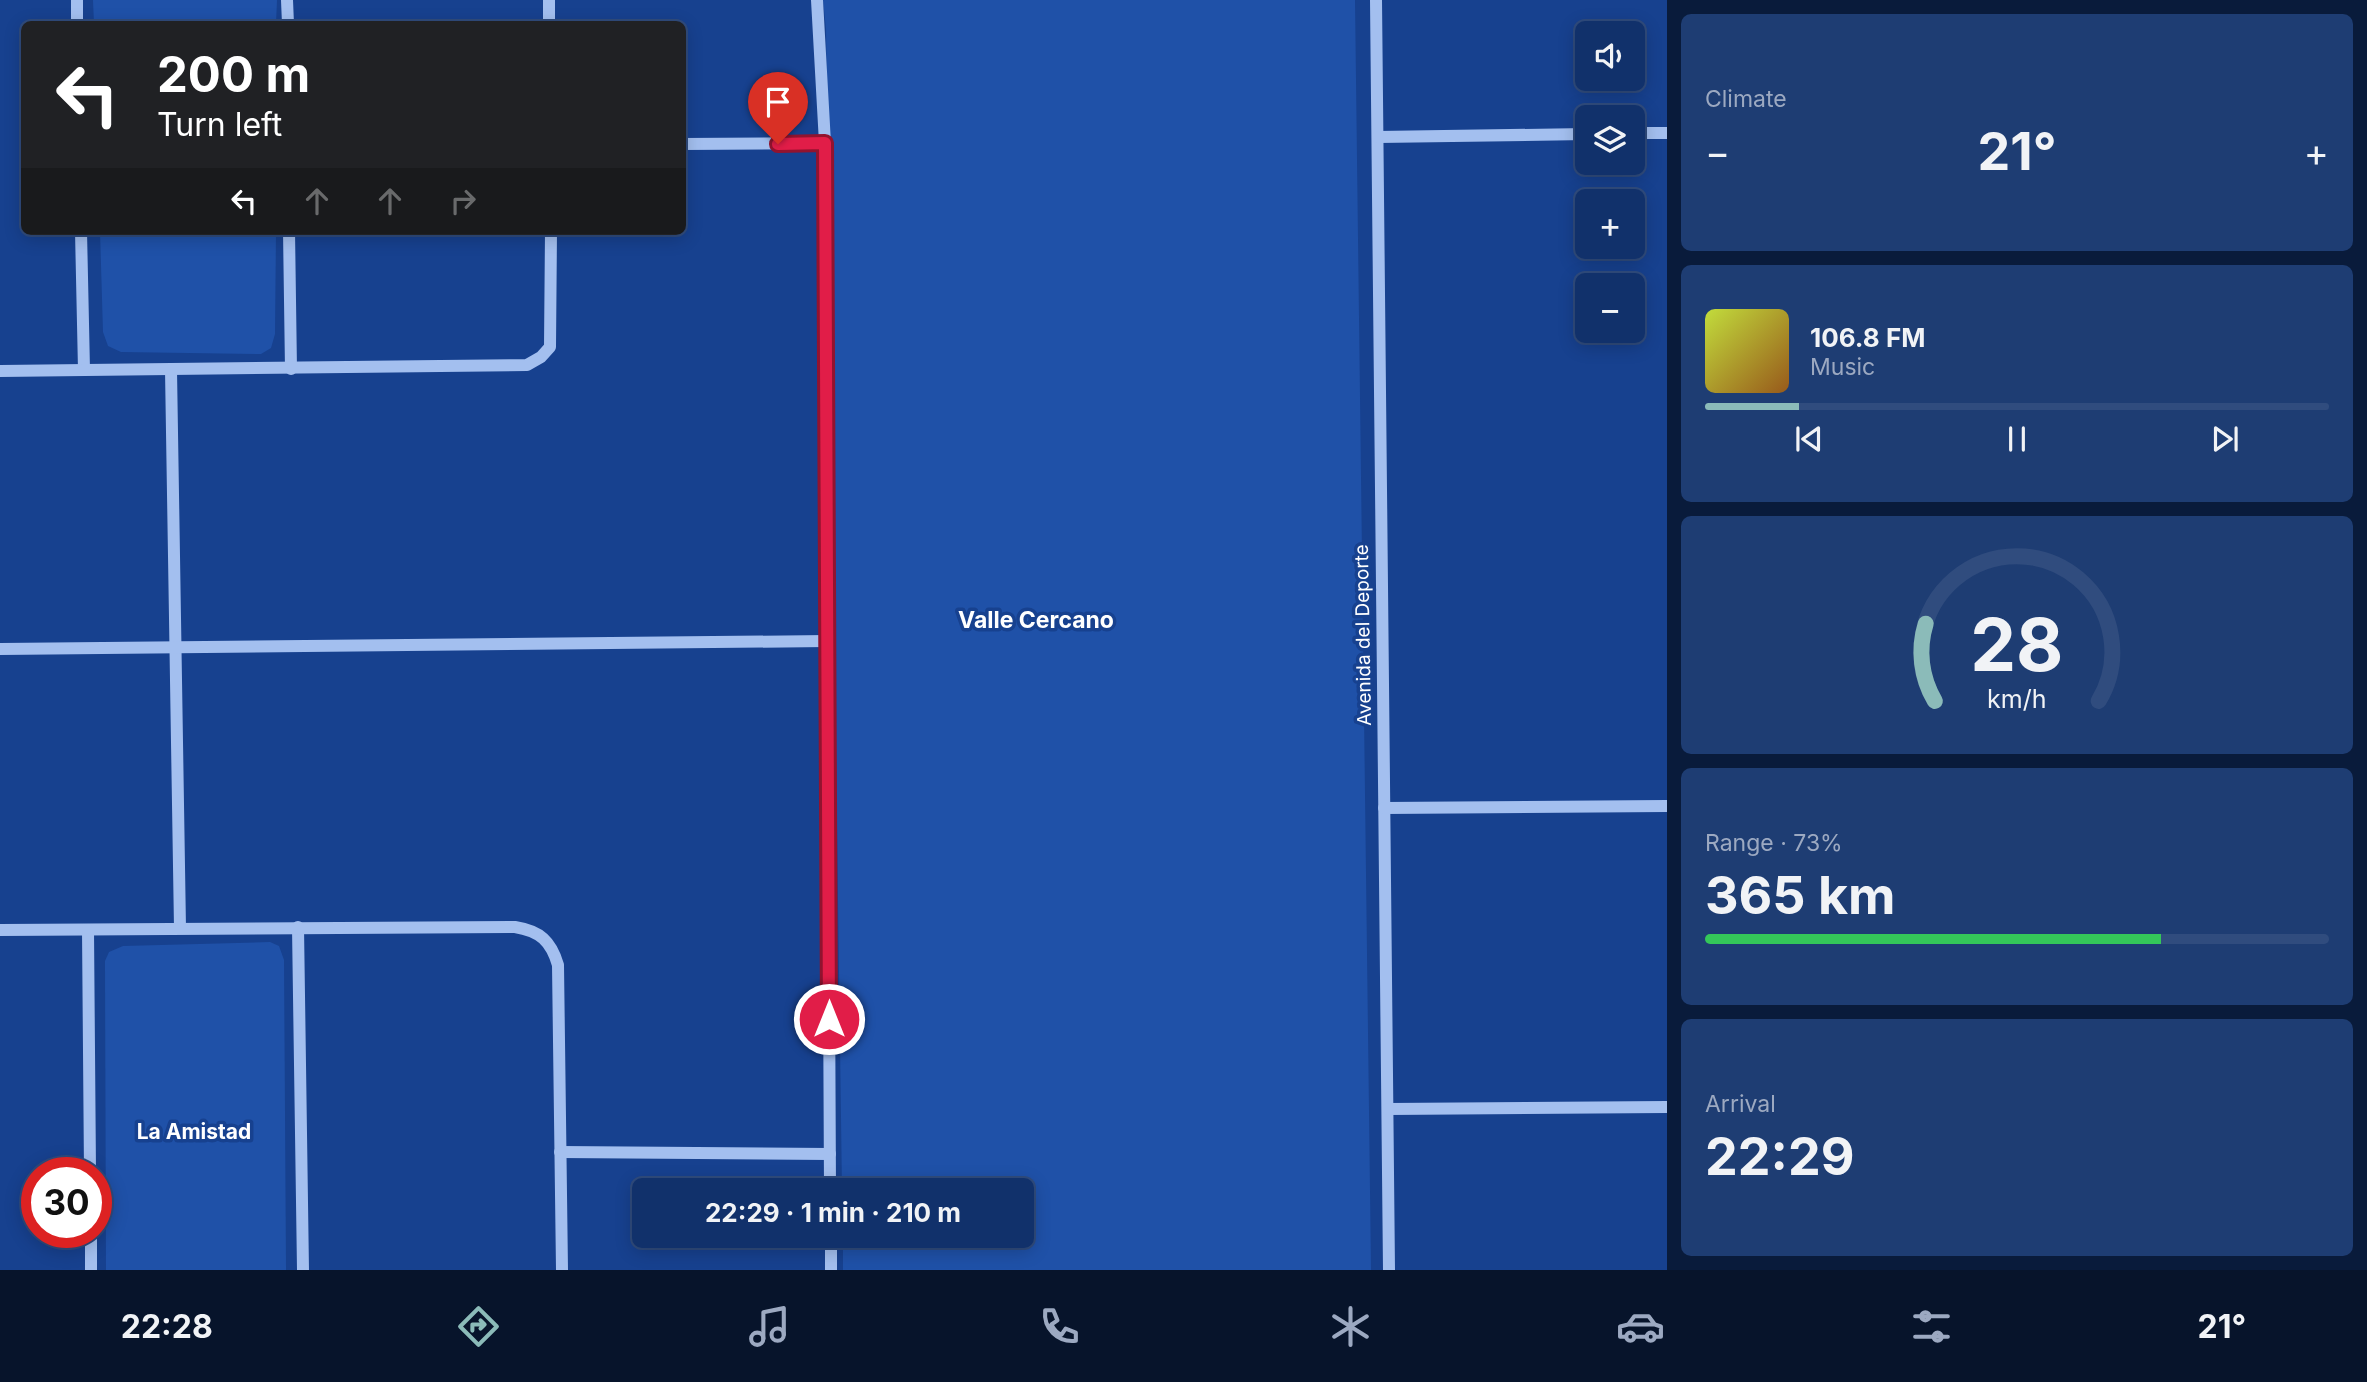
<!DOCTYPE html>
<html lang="en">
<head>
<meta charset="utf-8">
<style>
  body { margin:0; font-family:Inter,sans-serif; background:#1e3d73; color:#f1f3f6; height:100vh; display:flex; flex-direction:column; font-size:26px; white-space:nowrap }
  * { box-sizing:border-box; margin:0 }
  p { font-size:23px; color:#9ca9c1 }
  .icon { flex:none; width:38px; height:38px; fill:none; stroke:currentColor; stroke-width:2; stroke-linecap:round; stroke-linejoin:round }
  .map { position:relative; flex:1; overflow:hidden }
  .panel { display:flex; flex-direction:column; gap:14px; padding:14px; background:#091b3b; width:700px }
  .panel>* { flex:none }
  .top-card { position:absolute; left:21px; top:21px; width:665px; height:214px; border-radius:10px; box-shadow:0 4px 18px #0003,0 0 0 2px #304c7e; background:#202124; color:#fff; overflow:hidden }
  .buttons { position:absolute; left:1575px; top:21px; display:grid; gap:14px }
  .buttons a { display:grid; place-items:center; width:70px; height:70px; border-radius:10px; background:#11316b; box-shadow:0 4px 18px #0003,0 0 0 2px #304c7e; font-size:35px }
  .speed { position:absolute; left:21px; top:1157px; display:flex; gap:14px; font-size:35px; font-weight:700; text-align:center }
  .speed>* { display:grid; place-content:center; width:91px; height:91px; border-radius:50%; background:#11316b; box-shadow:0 4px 18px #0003,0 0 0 2px #304c7e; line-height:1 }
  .speed .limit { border:10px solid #d22; background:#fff; color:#111 }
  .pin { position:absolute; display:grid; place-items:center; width:60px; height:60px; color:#fff; margin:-72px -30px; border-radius:50% 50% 50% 0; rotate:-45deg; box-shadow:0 0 7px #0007 }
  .pin .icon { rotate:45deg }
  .me { position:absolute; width:77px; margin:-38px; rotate:0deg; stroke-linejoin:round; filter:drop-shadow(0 0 5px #0008) }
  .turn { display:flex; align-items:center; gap:24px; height:147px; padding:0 21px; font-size:32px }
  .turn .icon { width:91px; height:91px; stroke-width:2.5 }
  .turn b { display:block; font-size:49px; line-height:60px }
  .lanes { display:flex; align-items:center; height:66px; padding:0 21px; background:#0003; justify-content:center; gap:35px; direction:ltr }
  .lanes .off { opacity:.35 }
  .big { font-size:52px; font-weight:700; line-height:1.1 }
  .panel .card { flex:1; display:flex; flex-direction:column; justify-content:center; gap:10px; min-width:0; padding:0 24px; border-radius:10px; background:#1e3d73 }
  .panel .dial { align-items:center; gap:0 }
  .dial svg { height:182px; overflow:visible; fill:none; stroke:#304c7e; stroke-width:7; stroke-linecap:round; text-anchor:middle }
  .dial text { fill:#f1f3f6; stroke:none }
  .song { display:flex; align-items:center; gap:21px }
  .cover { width:84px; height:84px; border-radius:10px; background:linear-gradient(135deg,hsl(70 70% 55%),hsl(30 70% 35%)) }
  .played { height:7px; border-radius:4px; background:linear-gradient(90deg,#8bbbb9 15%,#304c7e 15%) }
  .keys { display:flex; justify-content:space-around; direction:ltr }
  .heat { display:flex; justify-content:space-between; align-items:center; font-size:38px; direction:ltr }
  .charge { height:10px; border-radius:5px; background:linear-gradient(90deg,#34c759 73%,#304c7e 0) }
  .trip { position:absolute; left:632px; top:1178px; width:402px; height:70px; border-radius:10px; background:#11316b; box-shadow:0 4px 18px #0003,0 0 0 2px #304c7e; font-weight:700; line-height:70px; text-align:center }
  .dock { display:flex; height:112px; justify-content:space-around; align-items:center; background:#07142b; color:#9ca9c1 }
  .dock .icon { width:49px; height:49px }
  .dock .on { color:#8bbbb9 }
  .dock b { font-size:32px; color:#f1f3f6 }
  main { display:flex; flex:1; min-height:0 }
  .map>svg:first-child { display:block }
</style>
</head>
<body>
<main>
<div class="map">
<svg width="1667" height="1270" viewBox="0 0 1667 1270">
  <rect width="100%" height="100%" fill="#17418f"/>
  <g fill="#1f51a8">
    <path d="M93,0h184l-1,24h-182z"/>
    <path d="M823,0h532l16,1270h-528v-34h179v-46h-180l-16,-1161z"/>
    <path d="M100,231h176l-1,103 -4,14 -10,6 -140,-2 -13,-6 -5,-14z"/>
    <path d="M270,942l9,4 5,14 2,310h-180l-1,-309 4,-9 14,-6z"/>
  </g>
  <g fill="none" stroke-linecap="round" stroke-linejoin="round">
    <g stroke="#a3bfef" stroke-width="12">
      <path d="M77,0v24"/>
      <path d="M287,0l1,24"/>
      <path d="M549,0v24"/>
      <path d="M817,0l8,143 5,1047"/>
      <path d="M1376,0l13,1270"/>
      <path d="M1633,133h34"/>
      <path d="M1378,137l209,-3"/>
      <path d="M682,144l143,-1"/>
      <path d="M81,231l3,139"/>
      <path d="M289,231l2,138"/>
      <path d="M171,370l9,558"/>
      <path d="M0,371l527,-6 14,-8 9,-10 1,-116"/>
      <path d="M0,649l827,-8"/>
      <path d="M1384,808l283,-2"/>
      <path d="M298,927l5,343"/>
      <path d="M0,930l515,-3c25,4 36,14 43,38l4,305"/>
      <path d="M88,930l2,242"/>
      <path d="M1388,1109l279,-2"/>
      <path d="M560,1152l270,2"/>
      <path d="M91,1232v38"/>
      <path d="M831,1236v34"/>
    </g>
  </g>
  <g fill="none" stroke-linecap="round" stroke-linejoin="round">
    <g stroke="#92132f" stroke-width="18">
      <path id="route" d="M778,144l47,-1 4,876"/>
    </g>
    <use href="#route" stroke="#e11d48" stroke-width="12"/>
  </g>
  <g text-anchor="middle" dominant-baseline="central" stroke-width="7" stroke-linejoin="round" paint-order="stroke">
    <g font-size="19" fill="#fff" stroke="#17418f">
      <text transform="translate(1363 635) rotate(-91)">Avenida del Deporte</text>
    </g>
    <g font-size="21" font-weight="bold" fill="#fff" stroke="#17418f">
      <text x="194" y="1131">La Amistad</text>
    </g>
    <g font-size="23" font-weight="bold" fill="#fff" stroke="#17418f">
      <text x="1036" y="620">Valle Cercano</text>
    </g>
  </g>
</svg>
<div class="buttons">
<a><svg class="icon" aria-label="sound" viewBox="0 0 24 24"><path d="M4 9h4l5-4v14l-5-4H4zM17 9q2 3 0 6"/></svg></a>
<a><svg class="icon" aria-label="layers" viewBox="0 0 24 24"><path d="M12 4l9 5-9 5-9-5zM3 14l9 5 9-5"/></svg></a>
<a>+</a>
<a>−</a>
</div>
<div class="speed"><div class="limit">30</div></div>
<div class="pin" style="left:778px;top:144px;background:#d93025"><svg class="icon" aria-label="arrive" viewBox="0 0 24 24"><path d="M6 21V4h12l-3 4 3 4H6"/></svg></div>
<svg class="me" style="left:829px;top:1019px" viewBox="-20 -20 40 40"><circle r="17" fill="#e11d48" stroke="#fff" stroke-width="3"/><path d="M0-11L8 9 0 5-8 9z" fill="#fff"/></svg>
<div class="trip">22:29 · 1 min · 210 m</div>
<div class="top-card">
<div class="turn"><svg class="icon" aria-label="left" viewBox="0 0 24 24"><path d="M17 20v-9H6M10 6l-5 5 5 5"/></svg><div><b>200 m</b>Turn left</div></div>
<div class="lanes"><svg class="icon" aria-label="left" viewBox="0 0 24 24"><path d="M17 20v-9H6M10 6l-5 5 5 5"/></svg><svg class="icon off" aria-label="ahead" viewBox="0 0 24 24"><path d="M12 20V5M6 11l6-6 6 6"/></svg><svg class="icon off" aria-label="ahead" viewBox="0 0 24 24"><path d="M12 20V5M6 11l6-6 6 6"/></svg><svg class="icon off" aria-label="right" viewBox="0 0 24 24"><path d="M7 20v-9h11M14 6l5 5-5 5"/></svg></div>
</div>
</div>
<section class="panel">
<div class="card"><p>Climate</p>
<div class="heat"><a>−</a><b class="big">21°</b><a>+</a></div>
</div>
<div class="card">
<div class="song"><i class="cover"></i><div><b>106.8 FM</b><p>Music</p></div></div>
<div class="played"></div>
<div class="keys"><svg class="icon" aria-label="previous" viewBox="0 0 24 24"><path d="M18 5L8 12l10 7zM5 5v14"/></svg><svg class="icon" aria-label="pause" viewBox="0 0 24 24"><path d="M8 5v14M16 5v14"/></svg><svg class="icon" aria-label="next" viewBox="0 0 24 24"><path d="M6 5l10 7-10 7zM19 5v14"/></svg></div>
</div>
<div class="card dial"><svg viewBox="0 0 100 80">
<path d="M14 69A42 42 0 1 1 86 69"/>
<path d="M14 69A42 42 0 0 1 10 35" stroke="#8bbbb9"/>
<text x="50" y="56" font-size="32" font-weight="700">28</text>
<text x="50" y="72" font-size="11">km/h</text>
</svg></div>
<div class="card"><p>Range · 73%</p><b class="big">365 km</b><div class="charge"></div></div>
<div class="card"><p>Arrival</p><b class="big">22:29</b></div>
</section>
</main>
<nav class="dock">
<b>22:28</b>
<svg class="icon on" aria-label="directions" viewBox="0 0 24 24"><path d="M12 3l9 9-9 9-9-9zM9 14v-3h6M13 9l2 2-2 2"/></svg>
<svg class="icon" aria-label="music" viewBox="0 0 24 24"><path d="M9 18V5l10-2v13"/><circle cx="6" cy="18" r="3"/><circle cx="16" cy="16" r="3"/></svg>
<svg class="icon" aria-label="phone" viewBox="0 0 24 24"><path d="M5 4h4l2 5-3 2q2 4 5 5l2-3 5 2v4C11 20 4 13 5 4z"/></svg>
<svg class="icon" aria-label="climate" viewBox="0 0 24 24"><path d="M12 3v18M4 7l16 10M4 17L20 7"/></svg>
<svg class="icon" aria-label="car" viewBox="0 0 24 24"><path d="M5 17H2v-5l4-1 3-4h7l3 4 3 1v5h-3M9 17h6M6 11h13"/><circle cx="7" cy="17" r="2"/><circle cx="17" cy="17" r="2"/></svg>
<svg class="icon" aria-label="filters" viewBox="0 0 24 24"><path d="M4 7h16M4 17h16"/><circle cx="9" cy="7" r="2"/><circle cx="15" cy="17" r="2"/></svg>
<b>21°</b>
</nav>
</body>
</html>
